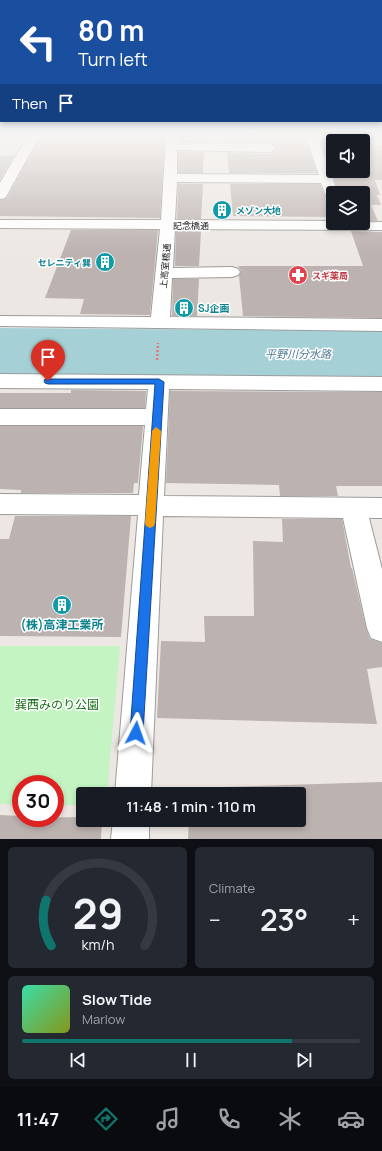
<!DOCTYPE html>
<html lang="en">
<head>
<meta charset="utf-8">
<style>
  body { margin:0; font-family:Manrope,"Noto Sans JP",sans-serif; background:#242831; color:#f1f3f6; height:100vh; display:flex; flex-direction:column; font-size:15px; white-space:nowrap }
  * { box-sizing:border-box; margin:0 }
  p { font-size:13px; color:#9ea1a6 }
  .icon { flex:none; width:22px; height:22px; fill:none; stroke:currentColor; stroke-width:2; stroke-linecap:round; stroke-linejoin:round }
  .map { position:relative; height:839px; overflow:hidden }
  .details { display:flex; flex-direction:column; gap:8px; padding:8px; background:#0d0f14; flex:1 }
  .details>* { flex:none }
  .top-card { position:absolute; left:0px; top:0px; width:382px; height:122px; box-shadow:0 2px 6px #0003; background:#1a4fa0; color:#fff; overflow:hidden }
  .tools { position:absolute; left:326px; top:134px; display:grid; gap:8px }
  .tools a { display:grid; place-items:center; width:44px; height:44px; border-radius:4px; background:#171b24; box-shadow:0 2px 6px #0003; font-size:20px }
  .speed { position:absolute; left:12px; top:775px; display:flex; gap:8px; font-size:20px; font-weight:700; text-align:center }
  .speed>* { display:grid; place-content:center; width:52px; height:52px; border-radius:50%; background:#171b24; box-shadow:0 2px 6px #0003; line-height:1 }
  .speed .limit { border:6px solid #d22; background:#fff; color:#111 }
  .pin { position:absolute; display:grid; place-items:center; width:34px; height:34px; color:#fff; margin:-41px -17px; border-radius:50% 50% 50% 0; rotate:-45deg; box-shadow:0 0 4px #0007 }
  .pin .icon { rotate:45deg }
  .me { position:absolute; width:44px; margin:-22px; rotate:4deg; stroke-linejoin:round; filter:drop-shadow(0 0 3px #0008) }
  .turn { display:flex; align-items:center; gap:14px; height:84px; padding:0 12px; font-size:18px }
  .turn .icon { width:52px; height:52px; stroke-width:2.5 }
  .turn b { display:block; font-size:28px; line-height:34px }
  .then { display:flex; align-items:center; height:38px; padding:0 12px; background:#0003; gap:8px; font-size:15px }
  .big { font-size:30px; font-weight:600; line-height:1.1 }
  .details .card { flex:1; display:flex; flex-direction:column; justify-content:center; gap:6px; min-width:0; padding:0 14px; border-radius:6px; background:#242831 }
  .details .dial { align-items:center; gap:0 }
  .dial svg { height:104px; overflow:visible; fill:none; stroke:#363941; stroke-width:7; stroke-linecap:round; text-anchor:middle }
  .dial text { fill:#f1f3f6; stroke:none }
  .song { display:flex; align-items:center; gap:12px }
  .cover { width:48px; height:48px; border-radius:6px; background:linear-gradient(135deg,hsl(160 70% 55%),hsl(70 70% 35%)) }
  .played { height:4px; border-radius:2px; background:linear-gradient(90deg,#0f766e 80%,#363941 80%) }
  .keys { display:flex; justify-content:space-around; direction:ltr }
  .heat { display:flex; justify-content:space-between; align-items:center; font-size:22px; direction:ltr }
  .details .tiles { flex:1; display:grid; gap:8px; grid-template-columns:1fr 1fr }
  .card:last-child { grid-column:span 2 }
  .trip { position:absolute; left:76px; top:787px; width:230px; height:40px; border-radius:4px; background:#171b24; box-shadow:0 2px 6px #0003; font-weight:600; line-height:40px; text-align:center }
  .menu { display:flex; height:64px; justify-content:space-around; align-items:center; background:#090b0e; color:#9ea1a6 }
  .menu .icon { width:28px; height:28px }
  .menu .current { color:#0f766e }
  .menu b { font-size:18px; color:#f1f3f6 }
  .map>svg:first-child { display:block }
</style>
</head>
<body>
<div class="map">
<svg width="382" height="839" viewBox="0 0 382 839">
  <rect width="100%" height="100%" fill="#ece7e2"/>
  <path fill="#c3f4c1" d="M0,646h120l-13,148h-24v11h-28v-21h-34v21l-21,-1z"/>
  <path fill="#a5d1d6" d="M0,328l382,3v46l-382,-3z"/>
  <g fill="#bcb2af">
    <path d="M40,137h125l-5,81 -160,-2v-16l5,-1 3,-3z"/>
    <path d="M179,137h24l1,5h-24z"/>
    <path d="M256,137h49l12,36h-88l-2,-20 42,1 5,-2 2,-5 -3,-3 -4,-1 -43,-1v-4l28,1 2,-1z"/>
    <path d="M320,137h31l2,4h-20v30h30v-26h19v35h-7l5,15h-3l4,10h-10l7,16h-15v-28h-24z"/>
    <path d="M178,152h26l-1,21h-25z"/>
    <path d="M0,156h14l-14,24z"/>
    <path d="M178,184h25l-2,35h-24z"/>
    <path d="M230,184h90l7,18 6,1v14l-100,-1z"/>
    <path d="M71,230h87l-8,85 -70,-1 4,-15 -39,-1z"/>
    <path d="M176,231h25l-2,35h-24z"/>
    <path d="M351,231l31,1v86l-139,-2 -4,-40 2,-5 -3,-5h125z"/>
    <path d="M173,279h26l-2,37h-25z"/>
    <path d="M71,390l75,1 -1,17h-145v-15h71z"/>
    <path d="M170,391l212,1v94h-46l2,10h-58l-1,-11 -113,-2z"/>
    <path d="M0,426h143l-5,57h-4l-1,10h-112v-3l-21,-1z"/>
    <path d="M15,516h116l-10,121 -121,-1v-97h9z"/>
    <path d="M282,519h60l9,49h1l14,60 4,11 12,4v24l-15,2 10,55 -220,-6 4,-77 44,1 -1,-26h50l-1,-75 30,1z"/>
    <path d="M382,782v57h-194l1,-19h110v-26h-110v-6z"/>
    <path d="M0,815l21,1v2l62,-1v3h19l-1,19h-101z"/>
  </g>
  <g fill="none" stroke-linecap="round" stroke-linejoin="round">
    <g stroke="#9c9c9c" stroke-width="2">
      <g id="minor">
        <path d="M27,137h12l-32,58 -2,3 -5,1v-16z"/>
        <path d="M166,137h12v6l91,1 4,1 2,3 -2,3 -4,1 -92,-2v24l142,1 -13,-38h12l20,56h-5v9l-5,-1 -7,-18 -144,-1 -2,38 158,1v2l49,-1v8l-207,-1 -2,39 59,-1 6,2 2,3 -2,3 -6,2 -60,1 -2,39 212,2v12l-382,-5v-10l151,1 9,-88 -160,-1v-8h161z"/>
        <path d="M0,374l382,3v14l-213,-2 -5,107 218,2v20h-13l13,51v73l-11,-4 -4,-10 -24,-110 -180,-2 -12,278h-36l23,-279 -138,-1v-20l139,1 6,-70h-145v-16h146l2,-20 -148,-1z"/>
        <path d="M113,820h36v19h-38z"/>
      </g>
    </g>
    <path stroke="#ed7273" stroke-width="2.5" stroke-dasharray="2 2" stroke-linecap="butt" d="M157,360l1,-17"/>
    <use href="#minor" fill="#fff" fill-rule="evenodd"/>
  </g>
  <linearGradient id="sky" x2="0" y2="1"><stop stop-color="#8dc0e1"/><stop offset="0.54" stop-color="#f6f4f2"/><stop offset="1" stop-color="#f6f4f2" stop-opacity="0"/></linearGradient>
  <rect width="382" height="254" fill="url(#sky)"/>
  <path fill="#1a73e8" stroke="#114b97" d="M45,379h114l5,3 -21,351 -2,5 -5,2 -4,-2 -2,-5 25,-349h-107l-3,-1 -1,-2z"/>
  <path fill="#f59e0b" d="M156,427l5,4 -6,92 -1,3 -4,2 -4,-2 -1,-3 7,-92z"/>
  <defs>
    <g id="building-disc" transform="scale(1)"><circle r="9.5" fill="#0f9aa8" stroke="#fff"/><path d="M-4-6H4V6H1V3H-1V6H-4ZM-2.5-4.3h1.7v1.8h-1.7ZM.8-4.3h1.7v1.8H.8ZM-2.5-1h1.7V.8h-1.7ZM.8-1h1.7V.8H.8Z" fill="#fff"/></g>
    <g id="pharmacy-disc" transform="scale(1)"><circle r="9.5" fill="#e0444e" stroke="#fff"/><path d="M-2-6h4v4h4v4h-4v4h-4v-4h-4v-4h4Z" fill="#fff"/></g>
  </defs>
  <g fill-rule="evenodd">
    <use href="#building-disc" x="222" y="210"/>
    <use href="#building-disc" x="105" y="262"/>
    <use href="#pharmacy-disc" x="298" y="275"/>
    <use href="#building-disc" x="184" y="308"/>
    <use href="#building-disc" x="62" y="605"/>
  </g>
  <g text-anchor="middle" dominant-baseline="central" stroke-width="3" stroke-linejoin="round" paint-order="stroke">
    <g font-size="9" font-weight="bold" fill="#0d838f" stroke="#fff" text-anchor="start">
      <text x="236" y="210">メゾン大地</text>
      <text x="91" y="262" text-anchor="end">セレニティ巽</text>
    </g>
    <g font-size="9" fill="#1b1b1b" stroke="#fff">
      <text x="191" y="225">記念橋通</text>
      <text transform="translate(165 266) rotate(-85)">上高室橋通</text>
    </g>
    <g font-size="9" font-weight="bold" fill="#be3a42" stroke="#fff" text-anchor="start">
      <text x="312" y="275">スギ薬局</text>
    </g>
    <g font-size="10" font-weight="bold" fill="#0d838f" stroke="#fff" text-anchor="start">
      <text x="198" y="308">SJ企画</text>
    </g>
    <g font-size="11" font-style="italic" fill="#4b7793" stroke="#fff">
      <text x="298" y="353">平野川分水路</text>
    </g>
    <g font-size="12" font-weight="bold" fill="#0d838f" stroke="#fff">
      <text x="62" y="624">(株)高津工業所</text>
    </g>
    <g font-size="12" fill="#176e14" stroke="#fff">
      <text x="57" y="704">巽西みのり公園</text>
    </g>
  </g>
</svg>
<div class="tools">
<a><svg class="icon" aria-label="sound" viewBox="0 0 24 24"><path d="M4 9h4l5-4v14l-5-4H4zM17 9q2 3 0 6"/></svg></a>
<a><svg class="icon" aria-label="layers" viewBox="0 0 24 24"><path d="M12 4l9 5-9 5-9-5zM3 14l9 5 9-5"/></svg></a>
</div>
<div class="speed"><div class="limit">30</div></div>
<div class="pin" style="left:48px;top:381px;background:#d93025"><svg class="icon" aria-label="arrive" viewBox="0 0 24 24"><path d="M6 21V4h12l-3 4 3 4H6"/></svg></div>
<svg class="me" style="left:136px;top:733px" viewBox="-20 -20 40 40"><path d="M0-17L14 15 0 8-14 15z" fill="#1a73e8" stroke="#fff" stroke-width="4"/></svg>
<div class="trip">11:48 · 1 min · 110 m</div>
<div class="top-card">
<div class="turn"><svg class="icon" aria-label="left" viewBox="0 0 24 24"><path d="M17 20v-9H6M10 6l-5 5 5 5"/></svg><div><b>80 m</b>Turn left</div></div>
<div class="then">Then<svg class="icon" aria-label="arrive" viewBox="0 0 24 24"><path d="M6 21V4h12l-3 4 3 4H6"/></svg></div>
</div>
</div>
<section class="details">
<div class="tiles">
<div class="card dial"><svg viewBox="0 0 100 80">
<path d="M14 69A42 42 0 1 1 86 69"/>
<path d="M14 69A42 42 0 0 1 10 34" stroke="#0f766e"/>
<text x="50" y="56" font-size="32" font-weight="700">29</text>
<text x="50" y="72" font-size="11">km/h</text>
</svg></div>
<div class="card"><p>Climate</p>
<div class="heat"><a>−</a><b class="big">23°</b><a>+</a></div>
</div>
<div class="card">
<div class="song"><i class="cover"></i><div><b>Slow Tide</b><p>Marlow</p></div></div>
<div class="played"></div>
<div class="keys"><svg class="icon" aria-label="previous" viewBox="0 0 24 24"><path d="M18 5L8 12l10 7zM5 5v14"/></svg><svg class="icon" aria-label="pause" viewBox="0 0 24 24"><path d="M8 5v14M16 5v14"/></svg><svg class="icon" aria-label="next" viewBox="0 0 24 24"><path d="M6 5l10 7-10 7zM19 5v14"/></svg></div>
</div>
</div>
</section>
<nav class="menu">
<b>11:47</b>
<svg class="icon current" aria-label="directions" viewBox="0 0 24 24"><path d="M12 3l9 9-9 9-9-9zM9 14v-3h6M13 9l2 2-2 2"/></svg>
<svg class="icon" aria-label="music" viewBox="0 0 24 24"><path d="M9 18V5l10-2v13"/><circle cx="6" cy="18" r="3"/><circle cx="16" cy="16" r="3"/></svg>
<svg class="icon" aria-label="phone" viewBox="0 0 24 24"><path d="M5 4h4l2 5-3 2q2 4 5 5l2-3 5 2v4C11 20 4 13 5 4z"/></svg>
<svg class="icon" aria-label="climate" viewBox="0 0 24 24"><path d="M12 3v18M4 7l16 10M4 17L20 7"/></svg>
<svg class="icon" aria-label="car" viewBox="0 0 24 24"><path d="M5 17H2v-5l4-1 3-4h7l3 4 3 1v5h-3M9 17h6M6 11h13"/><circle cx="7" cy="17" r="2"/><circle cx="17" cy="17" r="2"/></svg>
</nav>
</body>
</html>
